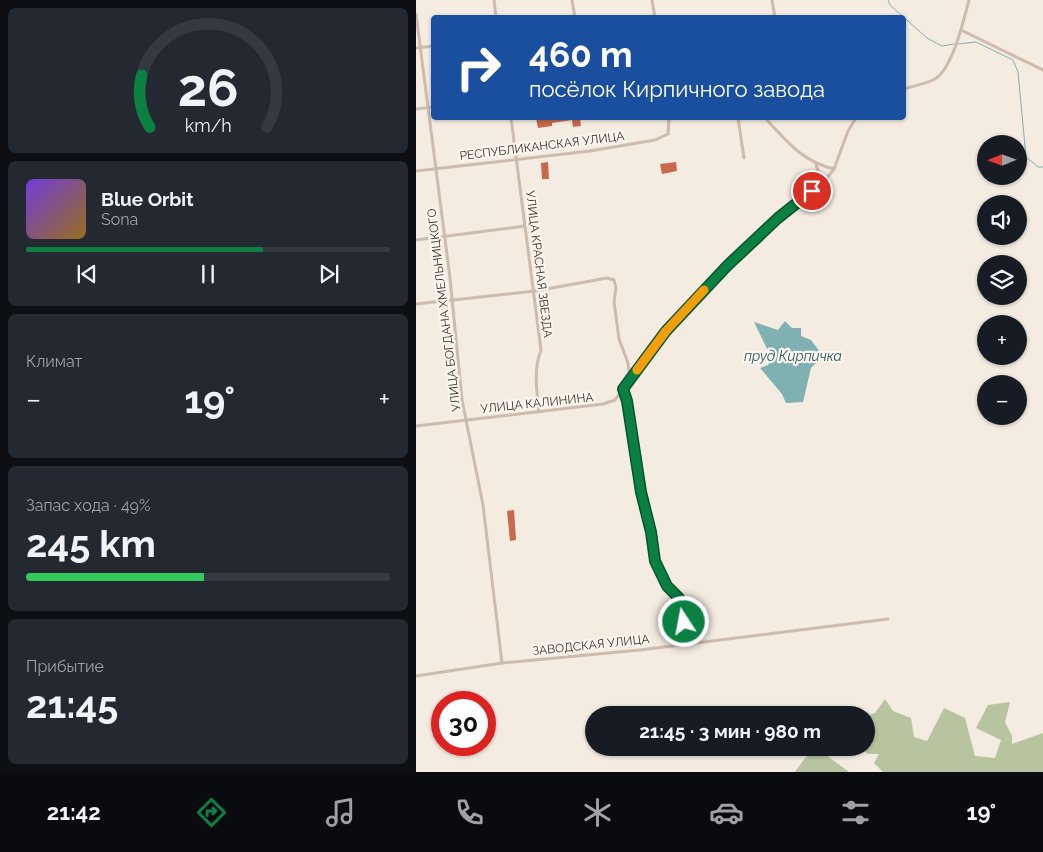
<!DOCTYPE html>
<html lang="ru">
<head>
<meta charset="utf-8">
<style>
  body { margin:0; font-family:Raleway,sans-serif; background:#242831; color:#f1f3f6; height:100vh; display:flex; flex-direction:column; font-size:19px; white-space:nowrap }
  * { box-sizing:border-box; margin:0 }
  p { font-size:16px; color:#9ea1a6 }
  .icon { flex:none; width:28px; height:28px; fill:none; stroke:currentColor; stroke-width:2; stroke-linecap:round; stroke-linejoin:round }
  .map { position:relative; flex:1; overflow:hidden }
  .sheet { display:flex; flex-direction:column; gap:8px; padding:8px; background:#0d0f14; width:416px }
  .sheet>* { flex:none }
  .banner { position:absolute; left:15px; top:15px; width:475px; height:105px; border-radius:5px; box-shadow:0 1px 4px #0004; background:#1a4fa0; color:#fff; overflow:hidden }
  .needle { width:32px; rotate:269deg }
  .controls { position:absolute; left:561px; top:135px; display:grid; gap:10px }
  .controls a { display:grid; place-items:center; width:50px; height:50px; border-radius:50%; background:#171b24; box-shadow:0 1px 4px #0004; font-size:25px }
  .speed { position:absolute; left:15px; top:691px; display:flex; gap:10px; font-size:25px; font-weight:700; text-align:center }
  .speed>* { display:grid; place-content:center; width:65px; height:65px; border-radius:50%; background:#171b24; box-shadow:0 1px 4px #0004; line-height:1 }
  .speed .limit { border:8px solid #d22; background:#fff; color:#111 }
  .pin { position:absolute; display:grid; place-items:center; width:42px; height:42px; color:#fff; margin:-21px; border:2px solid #fff; border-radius:50%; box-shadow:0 1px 5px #0007 }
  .me { position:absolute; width:55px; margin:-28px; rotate:349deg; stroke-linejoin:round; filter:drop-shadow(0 0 4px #0008) }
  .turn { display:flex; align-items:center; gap:18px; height:105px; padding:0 15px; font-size:22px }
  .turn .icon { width:65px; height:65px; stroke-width:2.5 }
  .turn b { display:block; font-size:35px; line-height:42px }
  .big { font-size:38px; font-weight:700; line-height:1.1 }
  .sheet .widget { flex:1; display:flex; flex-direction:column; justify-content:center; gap:8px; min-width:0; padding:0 18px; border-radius:8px; background:#242831 }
  .sheet .dial { align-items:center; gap:0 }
  .dial svg { height:130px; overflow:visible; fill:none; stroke:#363941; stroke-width:7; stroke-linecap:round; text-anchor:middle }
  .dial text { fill:#f1f3f6; stroke:none }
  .song { display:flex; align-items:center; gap:15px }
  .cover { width:60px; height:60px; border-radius:8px; background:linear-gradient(135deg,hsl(260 70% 55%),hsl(40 70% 35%)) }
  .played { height:5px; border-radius:2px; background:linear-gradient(90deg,#0b8043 65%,#363941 65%) }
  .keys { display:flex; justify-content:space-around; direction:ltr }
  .heat { display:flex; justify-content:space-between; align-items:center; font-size:28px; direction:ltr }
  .charge { height:8px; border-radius:4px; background:linear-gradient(90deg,#34c759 49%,#363941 0) }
  .trip { position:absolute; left:169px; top:706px; width:290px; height:50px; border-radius:25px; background:#171b24; box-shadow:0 1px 4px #0004; font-weight:700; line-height:50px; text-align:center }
  .tabs { display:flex; height:80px; justify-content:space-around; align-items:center; background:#090b0e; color:#9ea1a6 }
  .tabs .icon { width:35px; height:35px }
  .tabs .selected { color:#0b8043 }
  .tabs b { font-size:22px; color:#f1f3f6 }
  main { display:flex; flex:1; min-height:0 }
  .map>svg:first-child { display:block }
</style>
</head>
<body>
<main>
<section class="sheet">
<div class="widget dial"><svg viewBox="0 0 100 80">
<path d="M14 69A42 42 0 1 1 86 69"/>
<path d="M14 69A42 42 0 0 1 9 37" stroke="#0b8043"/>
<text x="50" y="56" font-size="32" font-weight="700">26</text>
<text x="50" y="72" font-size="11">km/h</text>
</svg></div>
<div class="widget">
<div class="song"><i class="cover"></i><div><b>Blue Orbit</b><p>Sona</p></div></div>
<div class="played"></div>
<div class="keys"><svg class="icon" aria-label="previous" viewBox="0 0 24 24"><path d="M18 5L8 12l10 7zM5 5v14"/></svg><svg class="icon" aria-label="pause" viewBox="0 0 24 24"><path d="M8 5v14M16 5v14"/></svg><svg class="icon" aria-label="next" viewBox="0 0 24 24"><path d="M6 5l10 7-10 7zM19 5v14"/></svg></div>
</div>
<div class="widget"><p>Климат</p>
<div class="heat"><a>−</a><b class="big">19°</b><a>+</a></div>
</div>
<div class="widget"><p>Запас хода · 49%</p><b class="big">245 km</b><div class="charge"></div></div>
<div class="widget"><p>Прибытие</p><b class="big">21:45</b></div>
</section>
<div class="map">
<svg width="627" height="772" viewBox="0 0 627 772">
  <rect width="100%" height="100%" fill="#f4ebe1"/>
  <g fill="#b8c4a0">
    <path d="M469,699l8,12 18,7 3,19 13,4 17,-33 21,10 10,38 20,2 6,-18 -25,-12 12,-23 22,-3 -5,20 7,14v8l31,-11v39h-160l-9,-9 5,-9h-11l-8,-6h6v-32l9,-3z"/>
    <path d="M402,749l31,23h-54l10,-14z"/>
  </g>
  <path fill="#7fb0b2" d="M369,321l7,7h9v8l10,4 12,16 -12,12 -8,34 -17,1 -4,-9 -22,-26 8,-3 4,-6 -18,-37 24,8z"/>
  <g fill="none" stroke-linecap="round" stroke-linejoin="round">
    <g stroke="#7fb0b2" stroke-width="1">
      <path d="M472,0l2,5 37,33 15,8 12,-2"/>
      <path d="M542,44l18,-2 37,18 5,12 8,85 12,10h5"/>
    </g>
  </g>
  <g fill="#c8694b">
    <path d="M120,118h44l1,8 -8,1 -1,-7 -20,3v3l-14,2z"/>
    <path d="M132,162l1,17h-7l-1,-16z"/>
    <path d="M260,162l1,9 -15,3 -2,-10z"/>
    <path d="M98,510l2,30 -6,1 -3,-30z"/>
  </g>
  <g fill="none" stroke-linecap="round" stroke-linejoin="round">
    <g stroke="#cdbbac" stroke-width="3">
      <path d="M78,0l2,18"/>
      <path d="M156,0l3,18"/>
      <path d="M236,0l3,18"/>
      <path d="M356,0l3,18"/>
      <path d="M0,14l34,264 12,122 21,105 19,158"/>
      <path d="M545,30l82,40"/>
      <path d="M0,48l18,-2"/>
      <path d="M488,89c9,-3 20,-5 29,-9 19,-8 31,-61 36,-80"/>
      <path d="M0,109l18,-2"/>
      <path d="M95,118l30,232c-8,20 -4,42 -2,62"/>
      <path d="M322,118l6,40"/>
      <path d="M349,118c22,23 36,43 69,51"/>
      <path d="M400,165l7,18"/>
      <path d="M0,171l174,-20 65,-11 13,-6 1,-16"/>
      <path d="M0,240l109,-14"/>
      <path d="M0,304l119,-13 72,-13 7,2 2,8 -2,14 5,37 9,24 2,17 -7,9 4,12 14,92 10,39 4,29 12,25 12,12 6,19 -8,17 2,11"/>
      <path d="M215,379l34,-48 75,-78 38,-35 45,-35 11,-14 14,-38 8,-13"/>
      <path d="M0,426l187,-22 12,-4 8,-11"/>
      <path d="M0,676l86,-13 138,-13 248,-31"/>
    </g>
  </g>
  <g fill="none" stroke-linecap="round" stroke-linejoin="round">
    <g stroke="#07532c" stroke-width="12">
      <path id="route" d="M268,622l1,-5 -6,-19 -12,-12 -12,-25 -4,-29 -10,-40 -14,-91 -4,-12 43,-58 61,-65 51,-48 34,-27"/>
    </g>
    <use href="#route" stroke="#0b8043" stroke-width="9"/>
    <path stroke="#f59e0b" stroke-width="9" d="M221,370l29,-39 38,-41"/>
  </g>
  <g text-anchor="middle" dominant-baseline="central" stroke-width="4.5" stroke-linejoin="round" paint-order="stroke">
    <g font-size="12" fill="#3b302b" stroke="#fbf5ee">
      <text transform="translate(126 146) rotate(-7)">РЕСПУБЛИКАНСКАЯ УЛИЦА</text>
      <text transform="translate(123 264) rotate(83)">УЛИЦА КРАСНАЯ ЗВЕЗДА</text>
      <text transform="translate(28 310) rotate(-97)">УЛИЦА БОГДАНА ХМЕЛЬНИЦКОГО</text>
      <text transform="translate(121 403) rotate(-6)">УЛИЦА КАЛИНИНА</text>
      <text transform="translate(175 645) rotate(-6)">ЗАВОДСКАЯ УЛИЦА</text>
    </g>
    <g font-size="14" font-style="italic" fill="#1f5a5e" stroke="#fbf5ee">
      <text x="377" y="356">пруд Кирпичка</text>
    </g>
  </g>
</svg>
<div class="controls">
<a><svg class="needle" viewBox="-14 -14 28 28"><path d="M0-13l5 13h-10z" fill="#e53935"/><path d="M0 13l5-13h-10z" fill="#9ea1a6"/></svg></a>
<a><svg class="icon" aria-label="sound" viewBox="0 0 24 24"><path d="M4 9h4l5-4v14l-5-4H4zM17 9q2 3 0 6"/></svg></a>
<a><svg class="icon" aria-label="layers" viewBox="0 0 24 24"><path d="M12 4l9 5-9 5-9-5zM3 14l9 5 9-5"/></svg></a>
<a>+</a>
<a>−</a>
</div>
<div class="speed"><div class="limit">30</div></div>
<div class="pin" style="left:396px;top:191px;background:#d93025"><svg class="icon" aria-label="arrive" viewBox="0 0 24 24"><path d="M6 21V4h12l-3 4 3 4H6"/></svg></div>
<svg class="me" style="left:268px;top:622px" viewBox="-20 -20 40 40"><circle r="17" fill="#0b8043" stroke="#fff" stroke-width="3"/><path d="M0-11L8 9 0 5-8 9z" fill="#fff"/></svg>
<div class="trip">21:45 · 3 мин · 980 m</div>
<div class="banner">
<div class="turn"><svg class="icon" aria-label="right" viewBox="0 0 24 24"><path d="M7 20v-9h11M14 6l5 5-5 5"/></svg><div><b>460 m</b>посёлок Кирпичного завода</div></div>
</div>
</div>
</main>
<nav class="tabs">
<b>21:42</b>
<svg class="icon selected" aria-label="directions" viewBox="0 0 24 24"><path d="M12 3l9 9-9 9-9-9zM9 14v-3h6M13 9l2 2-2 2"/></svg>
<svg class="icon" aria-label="music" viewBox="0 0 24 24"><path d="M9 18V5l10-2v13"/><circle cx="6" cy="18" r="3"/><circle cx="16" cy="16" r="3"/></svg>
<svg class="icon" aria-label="phone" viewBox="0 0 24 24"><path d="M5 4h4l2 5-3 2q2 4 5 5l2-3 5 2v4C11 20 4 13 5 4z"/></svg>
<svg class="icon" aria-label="climate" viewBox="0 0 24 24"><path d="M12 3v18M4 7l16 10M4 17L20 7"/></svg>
<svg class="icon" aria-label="car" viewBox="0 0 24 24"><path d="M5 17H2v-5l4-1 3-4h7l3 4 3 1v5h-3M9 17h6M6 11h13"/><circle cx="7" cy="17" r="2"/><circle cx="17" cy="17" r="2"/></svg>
<svg class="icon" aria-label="filters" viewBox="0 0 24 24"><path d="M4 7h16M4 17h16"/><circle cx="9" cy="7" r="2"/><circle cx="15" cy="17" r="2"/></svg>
<b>19°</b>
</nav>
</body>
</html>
